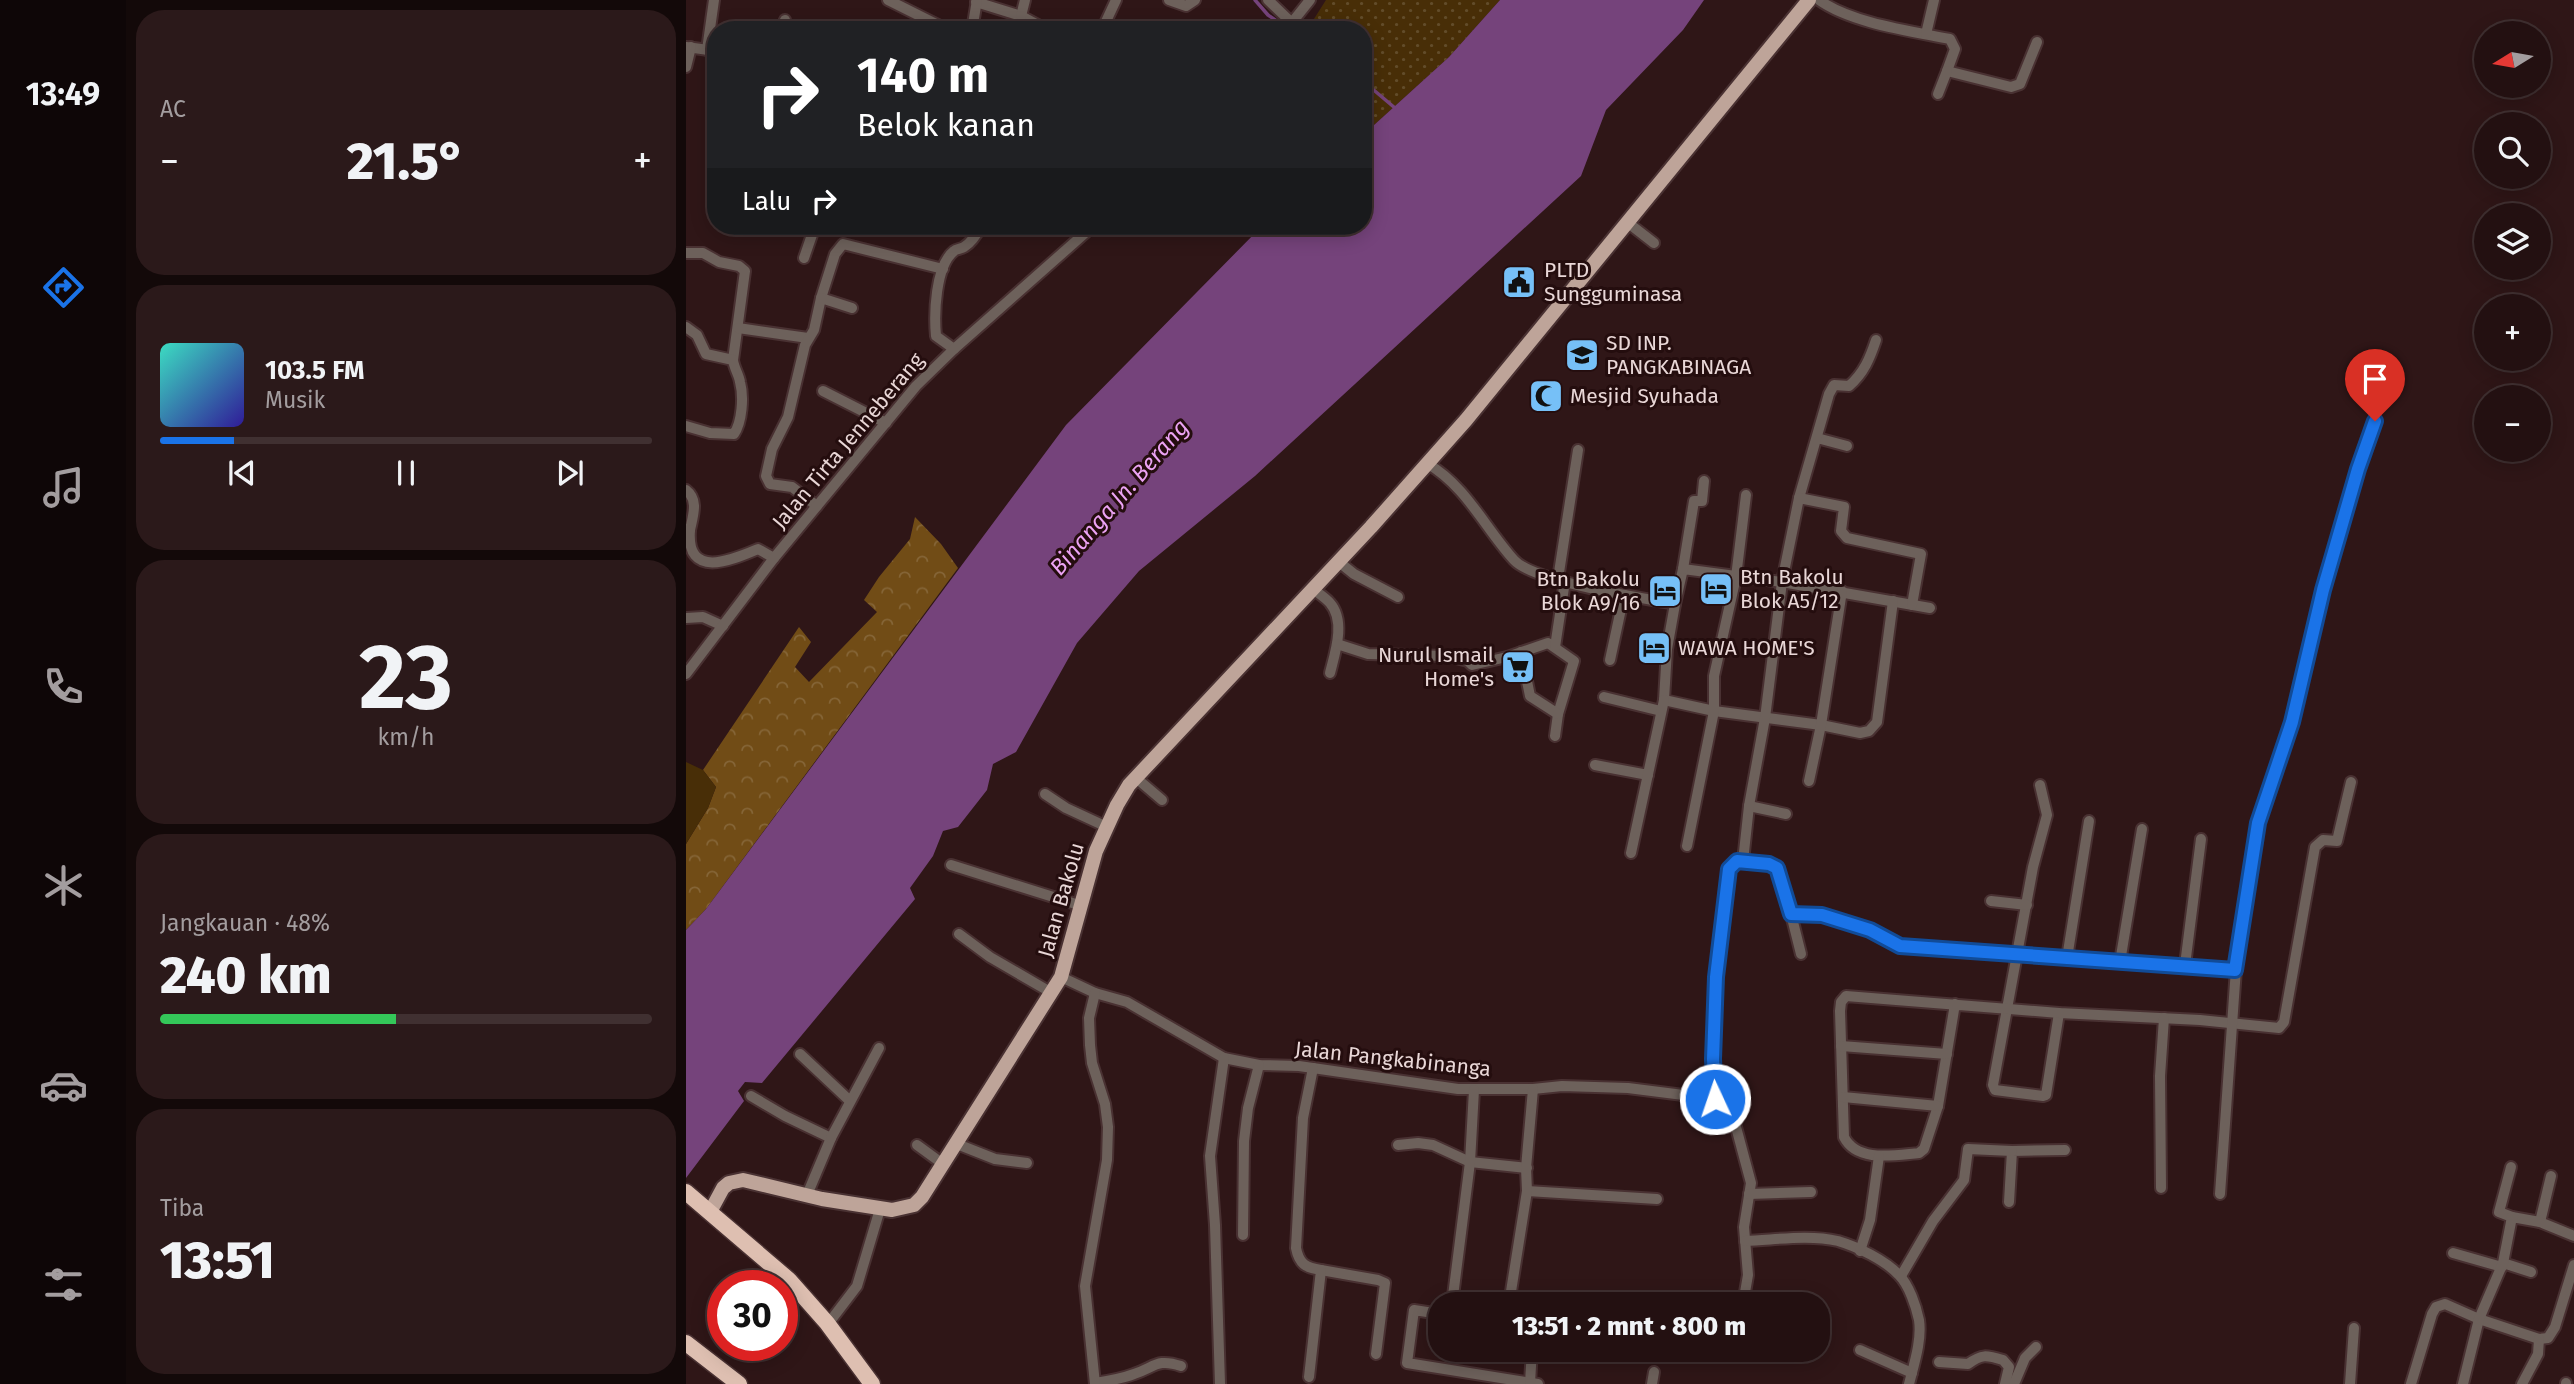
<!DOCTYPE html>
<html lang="id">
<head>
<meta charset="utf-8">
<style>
  body { margin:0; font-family:"Fira Sans",sans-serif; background:#2b191a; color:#f1f3f6; height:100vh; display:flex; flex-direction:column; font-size:26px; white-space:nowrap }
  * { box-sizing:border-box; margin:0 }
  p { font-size:23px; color:#a39d9f }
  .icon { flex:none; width:38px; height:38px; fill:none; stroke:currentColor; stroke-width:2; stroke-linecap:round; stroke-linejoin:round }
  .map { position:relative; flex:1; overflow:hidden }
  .panel { display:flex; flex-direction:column; gap:10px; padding:10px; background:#130909; width:560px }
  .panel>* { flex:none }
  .banner { position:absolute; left:21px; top:21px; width:665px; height:214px; border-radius:28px; box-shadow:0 4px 18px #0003,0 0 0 2px #403031; background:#202124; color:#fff; overflow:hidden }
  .needle { width:46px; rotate:259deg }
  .buttons { position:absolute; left:1788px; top:21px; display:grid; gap:14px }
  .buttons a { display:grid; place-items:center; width:77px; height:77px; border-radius:50%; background:#231011; box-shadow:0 4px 18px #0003,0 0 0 2px #403031; font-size:35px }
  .speed { position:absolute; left:21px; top:1270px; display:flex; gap:14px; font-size:35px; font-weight:700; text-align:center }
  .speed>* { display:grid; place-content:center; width:91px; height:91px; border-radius:50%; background:#231011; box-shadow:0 4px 18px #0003,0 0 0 2px #403031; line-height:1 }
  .speed .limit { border:10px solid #d22; background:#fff; color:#111 }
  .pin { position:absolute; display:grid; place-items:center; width:60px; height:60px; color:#fff; margin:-72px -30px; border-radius:50% 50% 50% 0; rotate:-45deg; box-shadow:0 0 7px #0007 }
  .pin .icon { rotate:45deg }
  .me { position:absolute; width:77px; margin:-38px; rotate:357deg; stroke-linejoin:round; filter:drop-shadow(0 0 5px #0008) }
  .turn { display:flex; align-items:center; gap:24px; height:147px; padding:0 35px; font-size:32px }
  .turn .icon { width:91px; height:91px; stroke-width:2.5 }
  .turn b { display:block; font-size:49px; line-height:60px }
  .then { display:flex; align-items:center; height:66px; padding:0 35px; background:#0003; gap:14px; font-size:26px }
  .big { font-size:52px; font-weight:800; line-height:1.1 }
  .panel .card { flex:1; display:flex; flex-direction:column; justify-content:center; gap:10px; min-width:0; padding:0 24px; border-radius:28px; background:#2b191a }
  .panel .dial { align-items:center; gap:0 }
  .dial b { font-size:91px; line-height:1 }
  .song { display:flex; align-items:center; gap:21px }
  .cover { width:84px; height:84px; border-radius:10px; background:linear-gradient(135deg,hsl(170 70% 55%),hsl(250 70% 35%)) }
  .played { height:7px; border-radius:4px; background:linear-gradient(90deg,#1a73e8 15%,#403031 15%) }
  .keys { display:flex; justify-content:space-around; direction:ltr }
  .heat { display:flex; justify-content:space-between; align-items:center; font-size:38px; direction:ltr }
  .charge { height:10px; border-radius:5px; background:linear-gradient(90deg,#34c759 48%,#403031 0) }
  .trip { position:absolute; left:742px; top:1292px; width:402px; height:70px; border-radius:28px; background:#231011; box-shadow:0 4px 18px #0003,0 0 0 2px #403031; font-weight:800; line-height:70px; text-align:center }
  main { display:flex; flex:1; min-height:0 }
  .dock { display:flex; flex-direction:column; width:126px; justify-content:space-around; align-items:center; background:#0e0607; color:#a39d9f }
  .dock .icon { width:49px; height:49px }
  .dock .current { color:#1a73e8 }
  .dock b { font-size:32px; color:#f1f3f6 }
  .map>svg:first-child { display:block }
</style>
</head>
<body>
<main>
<nav class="dock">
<b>13:49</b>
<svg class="icon current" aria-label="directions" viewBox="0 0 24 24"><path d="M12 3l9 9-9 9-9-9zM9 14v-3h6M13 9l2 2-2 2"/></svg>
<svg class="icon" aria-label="music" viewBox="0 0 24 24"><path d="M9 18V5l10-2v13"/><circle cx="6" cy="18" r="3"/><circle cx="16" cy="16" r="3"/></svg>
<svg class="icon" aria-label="phone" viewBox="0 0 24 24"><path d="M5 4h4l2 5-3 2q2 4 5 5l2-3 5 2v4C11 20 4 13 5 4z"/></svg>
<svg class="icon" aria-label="climate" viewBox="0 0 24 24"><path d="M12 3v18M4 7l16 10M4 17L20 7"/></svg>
<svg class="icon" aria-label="car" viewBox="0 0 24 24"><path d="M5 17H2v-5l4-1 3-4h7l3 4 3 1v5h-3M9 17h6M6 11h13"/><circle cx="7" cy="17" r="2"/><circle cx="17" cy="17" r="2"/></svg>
<svg class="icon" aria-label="filters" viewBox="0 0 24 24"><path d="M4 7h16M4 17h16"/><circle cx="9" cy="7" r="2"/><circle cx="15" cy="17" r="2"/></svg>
</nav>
<section class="panel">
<div class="card"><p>AC</p>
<div class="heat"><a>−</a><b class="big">21.5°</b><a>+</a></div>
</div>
<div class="card">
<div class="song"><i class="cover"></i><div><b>103.5 FM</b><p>Musik</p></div></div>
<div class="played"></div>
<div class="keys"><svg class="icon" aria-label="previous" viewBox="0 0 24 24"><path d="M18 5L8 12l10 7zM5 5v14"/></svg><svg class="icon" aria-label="pause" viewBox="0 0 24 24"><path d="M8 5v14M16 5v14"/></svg><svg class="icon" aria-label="next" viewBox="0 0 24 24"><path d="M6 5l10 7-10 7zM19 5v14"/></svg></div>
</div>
<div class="card dial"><b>23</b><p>km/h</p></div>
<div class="card"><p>Jangkauan · 48%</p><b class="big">240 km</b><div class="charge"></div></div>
<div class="card"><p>Tiba</p><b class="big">13:51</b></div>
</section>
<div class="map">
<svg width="1888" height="1384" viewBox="0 0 1888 1384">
  <defs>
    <pattern id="grass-dots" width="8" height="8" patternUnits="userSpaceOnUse" patternTransform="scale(1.75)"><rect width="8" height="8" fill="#482e07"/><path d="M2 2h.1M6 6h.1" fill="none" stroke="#624c2a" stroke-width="1.8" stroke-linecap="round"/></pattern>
    <pattern id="forest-crowns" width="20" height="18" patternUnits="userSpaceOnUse" patternTransform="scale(1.75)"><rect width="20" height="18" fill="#714c16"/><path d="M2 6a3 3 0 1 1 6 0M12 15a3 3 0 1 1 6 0" fill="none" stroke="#856537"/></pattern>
  </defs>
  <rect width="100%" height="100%" fill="#2f1617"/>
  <path fill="url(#grass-dots)" d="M640,0h174l-51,57 -86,78v-105h-56z"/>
  <path fill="url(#forest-crowns)" d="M229,517l26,27 17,24 -252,341 -20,21v-86l22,-36 8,-21 -13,-17 96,-143 12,15 -16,25 14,15 68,-70 -13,-12 15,-23 31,-38z"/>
  <path fill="#482e07" d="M0,762l17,8 13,17 -8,21 -22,36z"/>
  <path fill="#75437b" d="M814,0h204l-21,30 -77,80 -25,66 -326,300 -116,95 -62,72 -61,109 -23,12 -6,26 -29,37 -15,4 -10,25 -23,32 5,11 -153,184 -17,-1 -7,9 6,10 -58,77v-248l20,-21 360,-484 196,-199h101v-91l86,-78z"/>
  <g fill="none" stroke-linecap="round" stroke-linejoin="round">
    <g stroke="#75437b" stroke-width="3.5">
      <path d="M569,0l13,15 16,11"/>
      <path d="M677,81l32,27"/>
    </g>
    <g stroke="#493132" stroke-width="14">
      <g id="minor">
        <path d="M202,0l60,30"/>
        <path d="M483,0l17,6 9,-6"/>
        <path d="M582,0l24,23"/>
        <path d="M1133,0c32,23 91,31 131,39l5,10 -8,22 64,16 9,-3 17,-42"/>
        <path d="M290,2l45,14 26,14"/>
        <path d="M335,16l4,-16"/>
        <path d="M95,30l4,-10"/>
        <path d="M286,30l5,-30"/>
        <path d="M416,30l14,-30"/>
        <path d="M600,30l24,-30"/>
        <path d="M1240,34l8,-34"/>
        <path d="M0,47l30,4"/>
        <path d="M21,50l7,-50"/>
        <path d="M0,67l5,-20"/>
        <path d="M1252,94l9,-23"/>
        <path d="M941,222l27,21"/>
        <path d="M0,253h17l16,9 20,4 6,5 -12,89"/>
        <path d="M118,258l11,-32"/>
        <path d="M135,298l14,-44 8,-10 100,25"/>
        <path d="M0,327l11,8 9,19 27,6c1,8 6,15 7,22 4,15 2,40 -6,52l-24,-1 -24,-7"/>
        <path d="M52,328l70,10"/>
        <path d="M268,349l-18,-13c-2,-21 -1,-70 18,-85 2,-2 7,-2 10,-4 8,-5 13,-13 17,-21"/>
        <path d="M137,391l63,32"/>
        <path d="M1131,438l30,8"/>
        <path d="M742,464c38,22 57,64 86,96 20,22 128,38 161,44l8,-35 99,13 148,26"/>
        <path d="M0,490c13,10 7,25 4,40l-4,-1"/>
        <path d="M1113,498l30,-104 5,-9 15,1c15,-13 21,-28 27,-46"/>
        <path d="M131,506l-25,-19 -22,-3 -4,-8 6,-27 16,-32 17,-72 9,-15 7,-32 31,10"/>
        <path d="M4,530c-4,50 42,30 68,19l16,9"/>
        <path d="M653,562l15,12 44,23"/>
        <path d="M997,569l11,-68h8l2,-20"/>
        <path d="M872,579l20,-129"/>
        <path d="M627,589c5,4 13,9 17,14 16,18 5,50 0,70"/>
        <path d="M989,604l-8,45 -3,51 50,11 107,14 39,8 9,-2 8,-9 16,-121"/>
        <path d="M0,618l17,-1 20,9"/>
        <path d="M651,644l31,10 80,2 20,5 4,4 35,-8 41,-14 26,18 -16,53 -3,22"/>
        <path d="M869,647l10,-66"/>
        <path d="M835,652l9,44 28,18"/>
        <path d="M924,660l14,-65"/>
        <path d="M0,674l88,-116 142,-172 38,-37 139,-123"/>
        <path d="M918,697l57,14"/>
        <path d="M909,765l53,10"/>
        <path d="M449,777l27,23"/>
        <path d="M1123,781l12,-56 21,-134"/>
        <path d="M1354,785l7,30 -14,52 -40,218 2,5 48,6 3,-1 13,-82"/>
        <path d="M359,794l21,14 41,19"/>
        <path d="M1063,806l37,8"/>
        <path d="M1001,846l27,-135v-35l22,-99 10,-82"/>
        <path d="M945,853l33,-153"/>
        <path d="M1057,861l6,-55 16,-88 17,-136 17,-84 45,9 -3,24 6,7 74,16 -9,51"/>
        <path d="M265,865l131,41"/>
        <path d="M1305,901l36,4"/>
        <path d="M1105,914l10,40"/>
        <path d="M273,934l31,23 62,36"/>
        <path d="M1381,958l22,-137"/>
        <path d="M1434,962l22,-133"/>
        <path d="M1499,965l16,-126"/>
        <path d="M375,977l34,16 32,9 97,56 35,7 40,1 159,23h75l29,-3 66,2 87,11 12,13 9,15 15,56 -7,44 4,48 -5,29"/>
        <path d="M1269,1004l-17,102 -14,43 -5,4c-24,2 -62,10 -75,-16l-4,-126 1,-9 5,-6 213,17 141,7 79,8 5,-6 31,-175 8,-7 14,1 14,-59"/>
        <path d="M1155,1046l106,8"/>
        <path d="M114,1054l50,47"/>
        <path d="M65,1096l34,20 46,22 -24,57"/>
        <path d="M1157,1097l95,9"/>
        <path d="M1029,1099l-2,-40 3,-82 13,-108 8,-8 32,3 8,4 14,46 31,1 48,15 30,16 336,23"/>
        <path d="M145,1138l48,-90"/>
        <path d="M271,1144l38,15 32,4"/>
        <path d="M231,1145l26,19"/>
        <path d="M712,1145l20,-2 15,2 37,17 57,6"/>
        <path d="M1825,1167l-12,45 13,5"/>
        <path d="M1475,1188l-1,-112 4,-58"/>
        <path d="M841,1191l130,8"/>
        <path d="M1063,1194l62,-2"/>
        <path d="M1534,1194l16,-225 17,-122 14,-55 25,-70 31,-132 35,-121 17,-48"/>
        <path d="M1323,1202l3,-51 53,-1"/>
        <path d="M1854,1222l11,-46"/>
        <path d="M557,1235l1,-94 4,-33 11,-43"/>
        <path d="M1059,1241c30,-1 63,-7 93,0 20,6 47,19 61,34 10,10 17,31 20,45 3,20 -5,44 -10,64"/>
        <path d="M1174,1251l10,-31 9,-64"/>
        <path d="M1767,1253l49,14"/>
        <path d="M1817,1263l28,9"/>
        <path d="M635,1270l57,10 7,3 -9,71"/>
        <path d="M1215,1276l32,-55 31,-41 4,-31 44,2"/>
        <path d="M766,1304l18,-142 4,-72"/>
        <path d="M823,1304l18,-113 -1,-23 7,-79"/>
        <path d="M754,1314l-26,-4 -7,53 131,21"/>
        <path d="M142,1324l29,-38 23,-77"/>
        <path d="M1174,1350l52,23"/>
        <path d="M1253,1362l29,2c14,-10 18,-9 35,-4l6,7 -4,17"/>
        <path d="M623,1377l12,-107c-15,-2 -22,-6 -25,-22l7,-130 10,-50"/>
        <path d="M409,1383c13,-2 26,-4 39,-9 21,-7 23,-16 47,-8"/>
        <path d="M844,1383l2,-34"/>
        <path d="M409,1384l-10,-98 22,-126 1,-33 -3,-23 -13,-41 -2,-18 -1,-27 6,-25"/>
        <path d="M534,1384l-5,-159 -5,-69 14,-98"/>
        <path d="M966,1384l2,-12"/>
        <path d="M1328,1384l11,-26 11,-11"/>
        <path d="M1664,1384l4,-56"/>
        <path d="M1725,1384l21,-70 4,-7 9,-3 34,15 60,20 9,-1 7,-11 19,-62"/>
        <path d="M1777,1384l16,-65 24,-56 9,-46 28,5 34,14"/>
        <path d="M1836,1384l16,-30 1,-15"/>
        <path d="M1880,1384v-1"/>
      </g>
    </g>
    <g stroke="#493132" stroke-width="18">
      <path id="major" d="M24,1212l13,-24 6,-5 14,-3 79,19 70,11 22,-5 8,-8 139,-220 35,-126 21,-46 12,-20 242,-258 95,-107 343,-420"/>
    </g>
    <g stroke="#493132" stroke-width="19">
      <g id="highway">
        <path d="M0,1192l103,88 38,43 45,61"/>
        <path d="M0,1343l53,41"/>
      </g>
    </g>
    <use href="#minor" stroke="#6d615b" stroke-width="10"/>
    <use href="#major" stroke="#bea499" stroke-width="14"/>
    <use href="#highway" stroke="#debfb1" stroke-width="16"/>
  </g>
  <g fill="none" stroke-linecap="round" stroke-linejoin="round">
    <g stroke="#114b97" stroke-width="18">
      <path id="route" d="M1029,1099l-2,-40 3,-82 13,-108 8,-8 32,3 8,4 14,46 31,1 48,15 30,16 335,24 23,-147 34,-101 31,-132 35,-121 17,-48"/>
    </g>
    <use href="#route" stroke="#1a73e8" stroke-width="12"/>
  </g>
  <defs>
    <g id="civic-square" transform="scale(1.75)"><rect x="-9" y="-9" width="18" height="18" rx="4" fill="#76c0f7" stroke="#240d0e"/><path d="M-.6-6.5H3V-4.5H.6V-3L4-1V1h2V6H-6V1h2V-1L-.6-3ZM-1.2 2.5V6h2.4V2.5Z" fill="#111"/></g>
    <g id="school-square" transform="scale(1.75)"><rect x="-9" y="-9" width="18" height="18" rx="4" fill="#76c0f7" stroke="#240d0e"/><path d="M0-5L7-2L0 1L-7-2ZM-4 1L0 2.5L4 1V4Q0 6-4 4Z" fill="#111"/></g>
    <g id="mosque-square" transform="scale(1.75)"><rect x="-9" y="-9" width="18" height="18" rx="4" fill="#76c0f7" stroke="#240d0e"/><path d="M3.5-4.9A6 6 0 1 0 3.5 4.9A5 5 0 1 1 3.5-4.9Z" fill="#111"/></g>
    <g id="hotel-square" transform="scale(1.75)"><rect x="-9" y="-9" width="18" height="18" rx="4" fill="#76c0f7" stroke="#240d0e"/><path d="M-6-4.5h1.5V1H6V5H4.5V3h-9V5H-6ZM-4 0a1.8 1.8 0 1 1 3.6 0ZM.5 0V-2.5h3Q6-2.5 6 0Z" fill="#111"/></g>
    <g id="supermarket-square" transform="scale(1.75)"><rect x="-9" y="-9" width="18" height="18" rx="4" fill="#76c0f7" stroke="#240d0e"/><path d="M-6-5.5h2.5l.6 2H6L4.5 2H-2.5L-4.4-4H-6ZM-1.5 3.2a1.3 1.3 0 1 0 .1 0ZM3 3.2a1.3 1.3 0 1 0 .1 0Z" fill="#111"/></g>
  </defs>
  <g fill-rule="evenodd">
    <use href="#civic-square" x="833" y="282"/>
    <use href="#school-square" x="896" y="355"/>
    <use href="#mosque-square" x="860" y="396"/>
    <use href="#hotel-square" x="1030" y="589"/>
    <use href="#hotel-square" x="979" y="591"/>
    <use href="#hotel-square" x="968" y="648"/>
    <use href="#supermarket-square" x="832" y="667"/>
  </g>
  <g text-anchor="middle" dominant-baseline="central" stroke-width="6" stroke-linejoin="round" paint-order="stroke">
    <g font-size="21" fill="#e9d7d7" stroke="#240d0e" text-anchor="start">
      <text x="858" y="270">PLTD<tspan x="858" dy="24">Sungguminasa</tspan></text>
      <text x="920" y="343">SD INP.<tspan x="920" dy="24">PANGKABINAGA</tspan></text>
      <text x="884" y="396">Mesjid Syuhada</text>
      <text x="1054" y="577">Btn Bakolu<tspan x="1054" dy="24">Blok A5/12</tspan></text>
      <text x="954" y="579" text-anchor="end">Btn Bakolu<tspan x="954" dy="24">Blok A9/16</tspan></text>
      <text x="992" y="648">WAWA HOME'S</text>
      <text x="808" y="655" text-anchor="end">Nurul Ismail<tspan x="808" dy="24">Home's</tspan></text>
    </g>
    <g font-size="21" fill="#e9d7d7" stroke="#240d0e">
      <text transform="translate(162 441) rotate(-50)">Jalan Tirta Jenneberang</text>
      <text transform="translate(375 900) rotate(-74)">Jalan Bakolu</text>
      <text transform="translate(707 1059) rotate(6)">Jalan Pangkabinanga</text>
    </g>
    <g font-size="23" font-style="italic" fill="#eca3f4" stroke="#240d0e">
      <text transform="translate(433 497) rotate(-49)">Binanga Jn. Berang</text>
    </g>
  </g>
</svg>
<div class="buttons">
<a><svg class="needle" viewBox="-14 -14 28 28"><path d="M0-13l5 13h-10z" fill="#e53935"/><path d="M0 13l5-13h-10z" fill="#a39d9f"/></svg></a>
<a><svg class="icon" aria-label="search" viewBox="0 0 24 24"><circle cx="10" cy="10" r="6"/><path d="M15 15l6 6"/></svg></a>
<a><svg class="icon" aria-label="layers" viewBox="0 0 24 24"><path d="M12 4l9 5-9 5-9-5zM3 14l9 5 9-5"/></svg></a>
<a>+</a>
<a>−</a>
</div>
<div class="speed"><div class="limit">30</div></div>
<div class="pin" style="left:1689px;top:421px;background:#d93025"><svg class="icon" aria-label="arrive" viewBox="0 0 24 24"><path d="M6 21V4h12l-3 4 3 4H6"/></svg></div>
<svg class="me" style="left:1029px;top:1099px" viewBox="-20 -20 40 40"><circle r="17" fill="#1a73e8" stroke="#fff" stroke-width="3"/><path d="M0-11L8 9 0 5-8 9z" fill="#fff"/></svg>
<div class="trip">13:51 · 2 mnt · 800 m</div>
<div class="banner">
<div class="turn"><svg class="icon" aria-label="right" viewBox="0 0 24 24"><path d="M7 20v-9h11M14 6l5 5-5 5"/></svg><div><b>140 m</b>Belok kanan</div></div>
<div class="then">Lalu<svg class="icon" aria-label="right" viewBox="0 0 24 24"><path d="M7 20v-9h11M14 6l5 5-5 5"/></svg></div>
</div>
</div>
</main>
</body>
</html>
